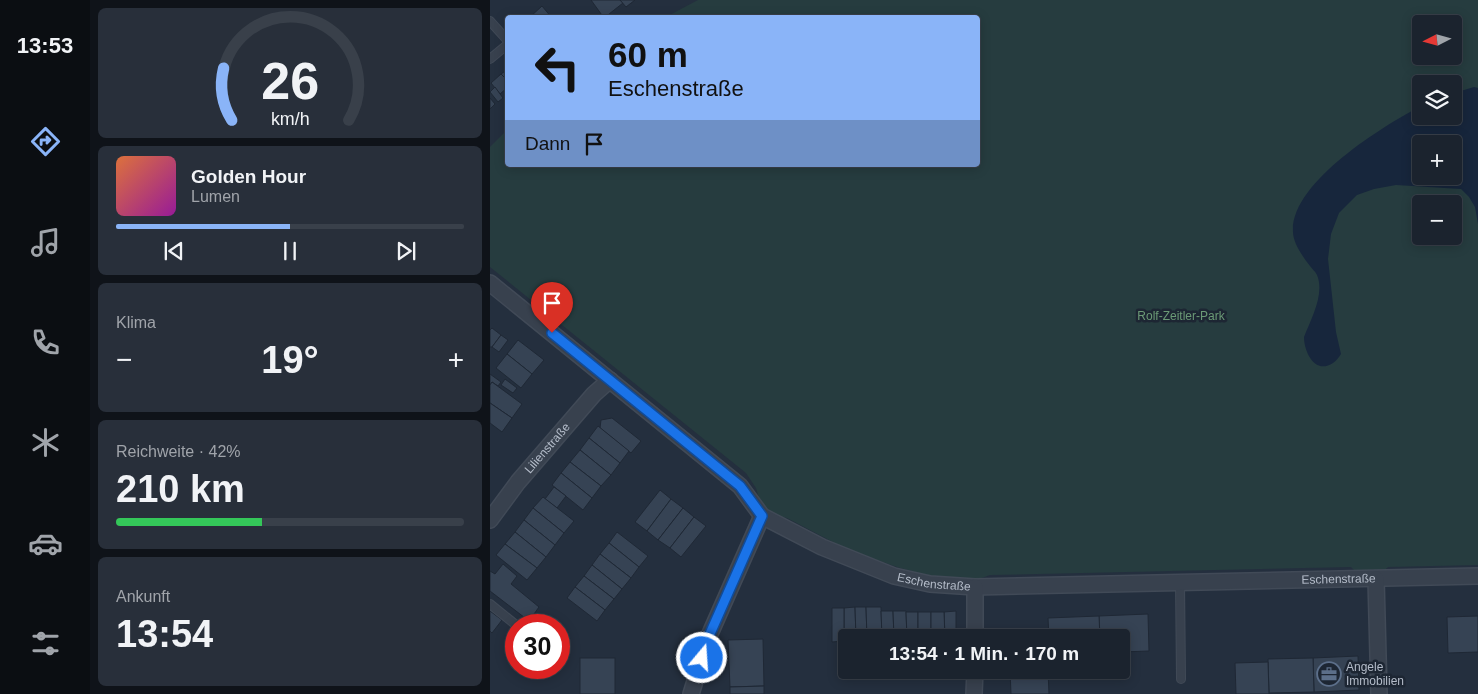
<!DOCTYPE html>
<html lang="de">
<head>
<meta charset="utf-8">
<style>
  body { margin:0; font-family:Arial,sans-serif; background:#282f3a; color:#f1f3f6; height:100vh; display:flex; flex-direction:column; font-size:19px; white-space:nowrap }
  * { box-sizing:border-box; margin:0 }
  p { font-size:16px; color:#a0a4aa }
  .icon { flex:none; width:28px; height:28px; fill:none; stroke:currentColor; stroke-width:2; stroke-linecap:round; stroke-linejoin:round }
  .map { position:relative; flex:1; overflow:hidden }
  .panel { display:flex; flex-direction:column; gap:8px; padding:8px; background:#0f1319; width:400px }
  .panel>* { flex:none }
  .hud { position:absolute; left:15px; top:15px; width:475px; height:152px; border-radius:5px; box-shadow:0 2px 12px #0003,0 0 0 1px #39404a; background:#8ab4f8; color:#111; overflow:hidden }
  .needle { width:32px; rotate:264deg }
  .buttons { position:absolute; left:922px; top:15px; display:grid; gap:10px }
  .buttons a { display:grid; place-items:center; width:50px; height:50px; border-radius:5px; background:#1b232e; box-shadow:0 2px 12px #0003,0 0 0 1px #39404a; font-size:25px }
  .speed { position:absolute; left:15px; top:614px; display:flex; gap:10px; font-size:25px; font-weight:700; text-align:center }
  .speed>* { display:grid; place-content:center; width:65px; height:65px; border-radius:50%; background:#1b232e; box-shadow:0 2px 12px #0003,0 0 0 1px #39404a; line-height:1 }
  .speed .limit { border:8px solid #d22; background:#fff; color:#111 }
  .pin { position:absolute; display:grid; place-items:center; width:42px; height:42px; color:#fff; margin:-51px -21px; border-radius:50% 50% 50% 0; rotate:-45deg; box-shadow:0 0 5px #0007 }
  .pin .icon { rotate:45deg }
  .me { position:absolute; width:55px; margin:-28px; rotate:18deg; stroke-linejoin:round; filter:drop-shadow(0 0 4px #0008) }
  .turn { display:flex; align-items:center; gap:18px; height:105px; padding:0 20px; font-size:22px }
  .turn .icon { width:65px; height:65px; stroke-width:2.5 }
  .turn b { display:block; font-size:35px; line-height:42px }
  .then { display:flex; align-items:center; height:48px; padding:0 20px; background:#0003; gap:10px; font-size:19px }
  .big { font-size:38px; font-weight:600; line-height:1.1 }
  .panel .card { flex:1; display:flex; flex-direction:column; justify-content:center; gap:8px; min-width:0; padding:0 18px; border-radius:8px; background:#282f3a }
  .panel .dial { align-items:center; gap:0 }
  .dial svg { height:130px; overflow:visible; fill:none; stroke:#39404a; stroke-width:7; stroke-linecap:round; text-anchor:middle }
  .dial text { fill:#f1f3f6; stroke:none }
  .song { display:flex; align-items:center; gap:15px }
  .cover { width:60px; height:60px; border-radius:8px; background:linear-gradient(135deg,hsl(20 70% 55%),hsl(300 70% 35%)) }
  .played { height:5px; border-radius:2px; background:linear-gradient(90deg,#8ab4f8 50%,#39404a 50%) }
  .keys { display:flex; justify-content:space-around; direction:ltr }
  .heat { display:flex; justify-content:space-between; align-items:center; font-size:28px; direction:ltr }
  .charge { height:8px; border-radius:4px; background:linear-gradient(90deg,#34c759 42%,#39404a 0) }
  .trip { position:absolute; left:348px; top:629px; width:292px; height:50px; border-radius:5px; background:#1b232e; box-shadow:0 2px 12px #0003,0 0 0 1px #39404a; font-weight:600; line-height:50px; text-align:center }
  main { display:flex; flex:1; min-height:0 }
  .dock { display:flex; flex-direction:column; width:90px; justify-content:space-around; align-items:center; background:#0b0e12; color:#a0a4aa }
  .dock .icon { width:35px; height:35px }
  .dock .active { color:#8ab4f8 }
  .dock b { font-size:22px; color:#f1f3f6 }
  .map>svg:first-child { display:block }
</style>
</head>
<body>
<main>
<nav class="dock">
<b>13:53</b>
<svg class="icon active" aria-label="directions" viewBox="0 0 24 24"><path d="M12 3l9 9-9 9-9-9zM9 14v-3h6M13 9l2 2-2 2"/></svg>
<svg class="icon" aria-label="music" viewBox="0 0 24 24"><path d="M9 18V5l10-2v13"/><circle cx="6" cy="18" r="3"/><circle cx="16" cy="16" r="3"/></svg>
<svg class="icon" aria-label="phone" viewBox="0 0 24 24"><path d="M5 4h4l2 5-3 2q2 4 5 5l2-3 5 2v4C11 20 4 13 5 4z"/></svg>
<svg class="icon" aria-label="climate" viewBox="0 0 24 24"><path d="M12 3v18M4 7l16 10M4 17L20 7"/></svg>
<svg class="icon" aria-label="car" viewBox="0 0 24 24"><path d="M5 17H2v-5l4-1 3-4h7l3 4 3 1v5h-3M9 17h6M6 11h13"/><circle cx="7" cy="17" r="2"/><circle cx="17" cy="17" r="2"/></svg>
<svg class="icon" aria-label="filters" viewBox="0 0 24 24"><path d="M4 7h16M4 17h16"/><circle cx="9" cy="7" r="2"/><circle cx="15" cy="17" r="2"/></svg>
</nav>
<section class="panel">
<div class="card dial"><svg viewBox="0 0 100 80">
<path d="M14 69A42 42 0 1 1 86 69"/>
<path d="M14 69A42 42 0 0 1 9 37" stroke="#8ab4f8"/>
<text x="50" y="56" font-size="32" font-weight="700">26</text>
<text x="50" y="72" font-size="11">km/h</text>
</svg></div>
<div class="card">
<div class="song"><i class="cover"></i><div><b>Golden Hour</b><p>Lumen</p></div></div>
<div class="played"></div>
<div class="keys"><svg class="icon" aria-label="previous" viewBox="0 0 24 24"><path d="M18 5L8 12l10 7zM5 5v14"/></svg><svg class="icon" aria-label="pause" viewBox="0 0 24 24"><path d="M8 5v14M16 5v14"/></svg><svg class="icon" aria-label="next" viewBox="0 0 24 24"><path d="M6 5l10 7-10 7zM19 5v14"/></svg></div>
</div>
<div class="card"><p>Klima</p>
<div class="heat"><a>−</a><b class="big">19°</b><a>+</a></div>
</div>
<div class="card"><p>Reichweite · 42%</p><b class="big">210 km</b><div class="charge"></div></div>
<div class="card"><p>Ankunft</p><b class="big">13:54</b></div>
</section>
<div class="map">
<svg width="988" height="694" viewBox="0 0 988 694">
  <rect width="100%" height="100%" fill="#242f3e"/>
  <path fill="#263c3f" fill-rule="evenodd" d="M208,0h780v565l-90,2 -3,3 -30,1 -4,-4 -361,8 -11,4 -40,-1 -39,-10 -52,-18 -61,-32 -15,-3 -11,-10 -5,-17 -10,-15 -256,-206v-120l17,-17 1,35h470v-147l-312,-1zM931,24h33v32h-33zM931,84h33v32h-33zM931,144h33v32h-33zM931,204h33v32h-33z"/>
  <path fill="#17263c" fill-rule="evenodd" d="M984,87l4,1v136l-3,-17 -6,-10 -8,-8 -65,-4 -22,4 -17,6 -18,18 -8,21 -3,25 8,73 5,22c-2,3 -5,7 -8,9 -18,12 -29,-11 -29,-26 7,-18 21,-43 13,-62 -2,-4 -5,-6 -7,-9 -7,-9 -17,-23 -17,-34 -3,-49 90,-106 128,-126v10h33v-23zM931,144h33v32h-33z"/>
  <g fill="#364354" stroke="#1f2835">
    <path d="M101,0h29l3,3 -19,15z"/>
    <path d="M130,0h15l-9,7z"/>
    <path d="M52,6l10,12h-21l-1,-1z"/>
    <path d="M18,69v12l-7,-7z"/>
    <path d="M11,74l7,7v6l-8,7 -9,-11z"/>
    <path d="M5,87l8,11 -5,4 -8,-10z"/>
    <path d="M0,98l5,6 -5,5z"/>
    <path d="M2,328l9,7 -9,12h-2v-17z"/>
    <path d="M11,335l7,5 -9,12 -7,-5z"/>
    <path d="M28,340l26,20 -12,14 -25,-20z"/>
    <path d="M17,354l25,20 -11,14 -25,-20z"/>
    <path d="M0,374l11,8 -3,4 -6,-4 -2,3z"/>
    <path d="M15,379l12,9 -4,5 -12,-8z"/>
    <path d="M2,382l30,22 -10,14 -22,-15v-18z"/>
    <path d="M0,403l22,15 -10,14 -12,-9z"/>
    <path d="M122,418l29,23 -10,12 -31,-25 1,-8z"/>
    <path d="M108,426l31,25 -9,12 -31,-25z"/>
    <path d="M99,438l31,25 -9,12 -31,-25z"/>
    <path d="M90,450l31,25 -10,11 -31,-24z"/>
    <path d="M80,462l31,24 -9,12 -31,-25z"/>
    <path d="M71,473l31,25 -9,12 -31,-25z"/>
    <path d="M64,487l12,9 -9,12 -12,-9z"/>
    <path d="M170,490l11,9 -24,32 -12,-9z"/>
    <path d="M53,497l31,24 -10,12 -31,-25z"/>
    <path d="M181,499l12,9 -25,32 -11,-9z"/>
    <path d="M43,508l31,25 -9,12 -31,-25z"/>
    <path d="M193,508l11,9 -24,31 -12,-8z"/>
    <path d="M204,517l12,9 -25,31 -11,-9z"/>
    <path d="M34,520l31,25 -9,12 -31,-25z"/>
    <path d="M25,532l31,25 -9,11 -32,-24z"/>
    <path d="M127,532l31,24 -9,11 -30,-24z"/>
    <path d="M119,543l30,24 -8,11 -31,-24z"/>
    <path d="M15,544l32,24 -10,12 -31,-25z"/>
    <path d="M110,554l31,24 -9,11 -30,-24z"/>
    <path d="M13,564l14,12 -6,8 28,23 -10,14 -39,-30v-20l5,3z"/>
    <path d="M102,565l30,24 -8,10 -30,-23z"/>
    <path d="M94,576l30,23 -9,11 -30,-23z"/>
    <path d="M85,587l30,23 -8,11 -30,-23z"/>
    <path d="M365,607l1,31h-10v3h-2v-33z"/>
    <path d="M365,607h11l1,31h-11z"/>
    <path d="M376,607h15l1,31h-15z"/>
    <path d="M342,608h12v33l-12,1z"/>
    <path d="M0,611l12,9 -10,13 -2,-2z"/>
    <path d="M391,611h12l1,27h-12z"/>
    <path d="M403,611h13l1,27h-13z"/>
    <path d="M466,611v27h-11l-1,-26z"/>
    <path d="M416,612h12v26h-11z"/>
    <rect x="428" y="612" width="13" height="26"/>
    <path d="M441,612h13l1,26h-14z"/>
    <path d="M658,614l1,37 -28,1v-14h-21l-1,-22z"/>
    <path d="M609,616l1,22h-51l-1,-20z"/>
    <path d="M988,616v36l-30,1 -1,-36z"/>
    <path d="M273,639l1,47 -34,1 -2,-47z"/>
    <path d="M868,656l1,34 -45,2 -1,-34z"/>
    <rect x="90" y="658" width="35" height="36"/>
    <path d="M823,658l1,34 -45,1 -1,-34z"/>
    <path d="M778,662l1,32h-33l-1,-31z"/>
    <path d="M520,670h38l1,24h-38z"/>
    <path d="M274,686v8h-34v-7z"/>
  </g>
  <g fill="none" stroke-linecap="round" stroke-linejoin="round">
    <g stroke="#414a57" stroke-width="10">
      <g id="service">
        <path d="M0,21l18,20"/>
        <path d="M0,59l18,-15"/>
        <path d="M690,582l1,97"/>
        <path d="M0,604l26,21"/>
      </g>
    </g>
    <g stroke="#414a57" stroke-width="18">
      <g id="minor">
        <path id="s1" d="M0,283l250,203 22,30 60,31 72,29 36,8 45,3 503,-11"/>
        <path id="s2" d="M0,520l28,-38 76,-88 16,-14"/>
        <path d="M886,579l3,115"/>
        <path d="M485,638v-51"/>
        <path d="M201,694l18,-58 53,-120"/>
        <path d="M484,694l1,-24"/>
      </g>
    </g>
    <use href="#service" stroke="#38414e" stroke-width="8"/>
    <use href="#minor" stroke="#38414e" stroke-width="15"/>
  </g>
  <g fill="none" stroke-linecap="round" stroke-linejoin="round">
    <g stroke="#114b97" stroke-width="12">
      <path id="route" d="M62,333l188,153 22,30 -53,120 -7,22"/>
    </g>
    <use href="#route" stroke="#1a73e8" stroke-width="9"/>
  </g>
  <defs>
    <g id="office-ring" transform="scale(1.25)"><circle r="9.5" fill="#1d2633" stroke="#5c6f8a" stroke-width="1.5"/><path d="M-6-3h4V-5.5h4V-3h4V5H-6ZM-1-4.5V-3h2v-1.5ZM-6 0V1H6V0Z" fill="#5c6f8a"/></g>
  </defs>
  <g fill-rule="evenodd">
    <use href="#office-ring" x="839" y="674"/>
  </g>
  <g text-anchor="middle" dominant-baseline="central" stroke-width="5" stroke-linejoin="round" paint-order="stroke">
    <g font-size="12" fill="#6b9a76" stroke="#1d2633">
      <text x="691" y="316">Rolf-Zeitler-Park</text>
    </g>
    <g font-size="12" fill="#b4bcc9" stroke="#1d2633">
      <text stroke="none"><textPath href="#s2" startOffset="92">Lilienstraße</textPath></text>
      <text stroke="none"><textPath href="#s1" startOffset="950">Eschenstraße</textPath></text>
      <text stroke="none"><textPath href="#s1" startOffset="545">Eschenstraße</textPath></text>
    </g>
    <g font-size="12" fill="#b4bcc9" stroke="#1d2633" text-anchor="start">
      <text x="856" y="667">Angele<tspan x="856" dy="14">Immobilien</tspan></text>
    </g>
  </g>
</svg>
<div class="buttons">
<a><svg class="needle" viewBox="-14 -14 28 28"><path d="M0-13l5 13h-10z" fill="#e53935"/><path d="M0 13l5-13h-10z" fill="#a0a4aa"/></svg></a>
<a><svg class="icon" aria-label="layers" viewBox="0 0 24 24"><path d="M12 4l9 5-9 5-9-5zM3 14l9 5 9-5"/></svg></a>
<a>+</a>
<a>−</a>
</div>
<div class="speed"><div class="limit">30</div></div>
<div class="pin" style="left:62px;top:333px;background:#d93025"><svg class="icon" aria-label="arrive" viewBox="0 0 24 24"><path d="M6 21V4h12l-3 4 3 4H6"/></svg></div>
<svg class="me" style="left:212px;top:658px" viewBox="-20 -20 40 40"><circle r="17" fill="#1a73e8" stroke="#fff" stroke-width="3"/><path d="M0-11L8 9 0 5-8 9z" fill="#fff"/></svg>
<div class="trip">13:54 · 1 Min. · 170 m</div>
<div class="hud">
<div class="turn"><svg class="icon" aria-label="left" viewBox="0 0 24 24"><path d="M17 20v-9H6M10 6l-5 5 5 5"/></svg><div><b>60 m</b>Eschenstraße</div></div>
<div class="then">Dann<svg class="icon" aria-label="arrive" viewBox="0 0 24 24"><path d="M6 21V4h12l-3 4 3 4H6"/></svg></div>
</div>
</div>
</main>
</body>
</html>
